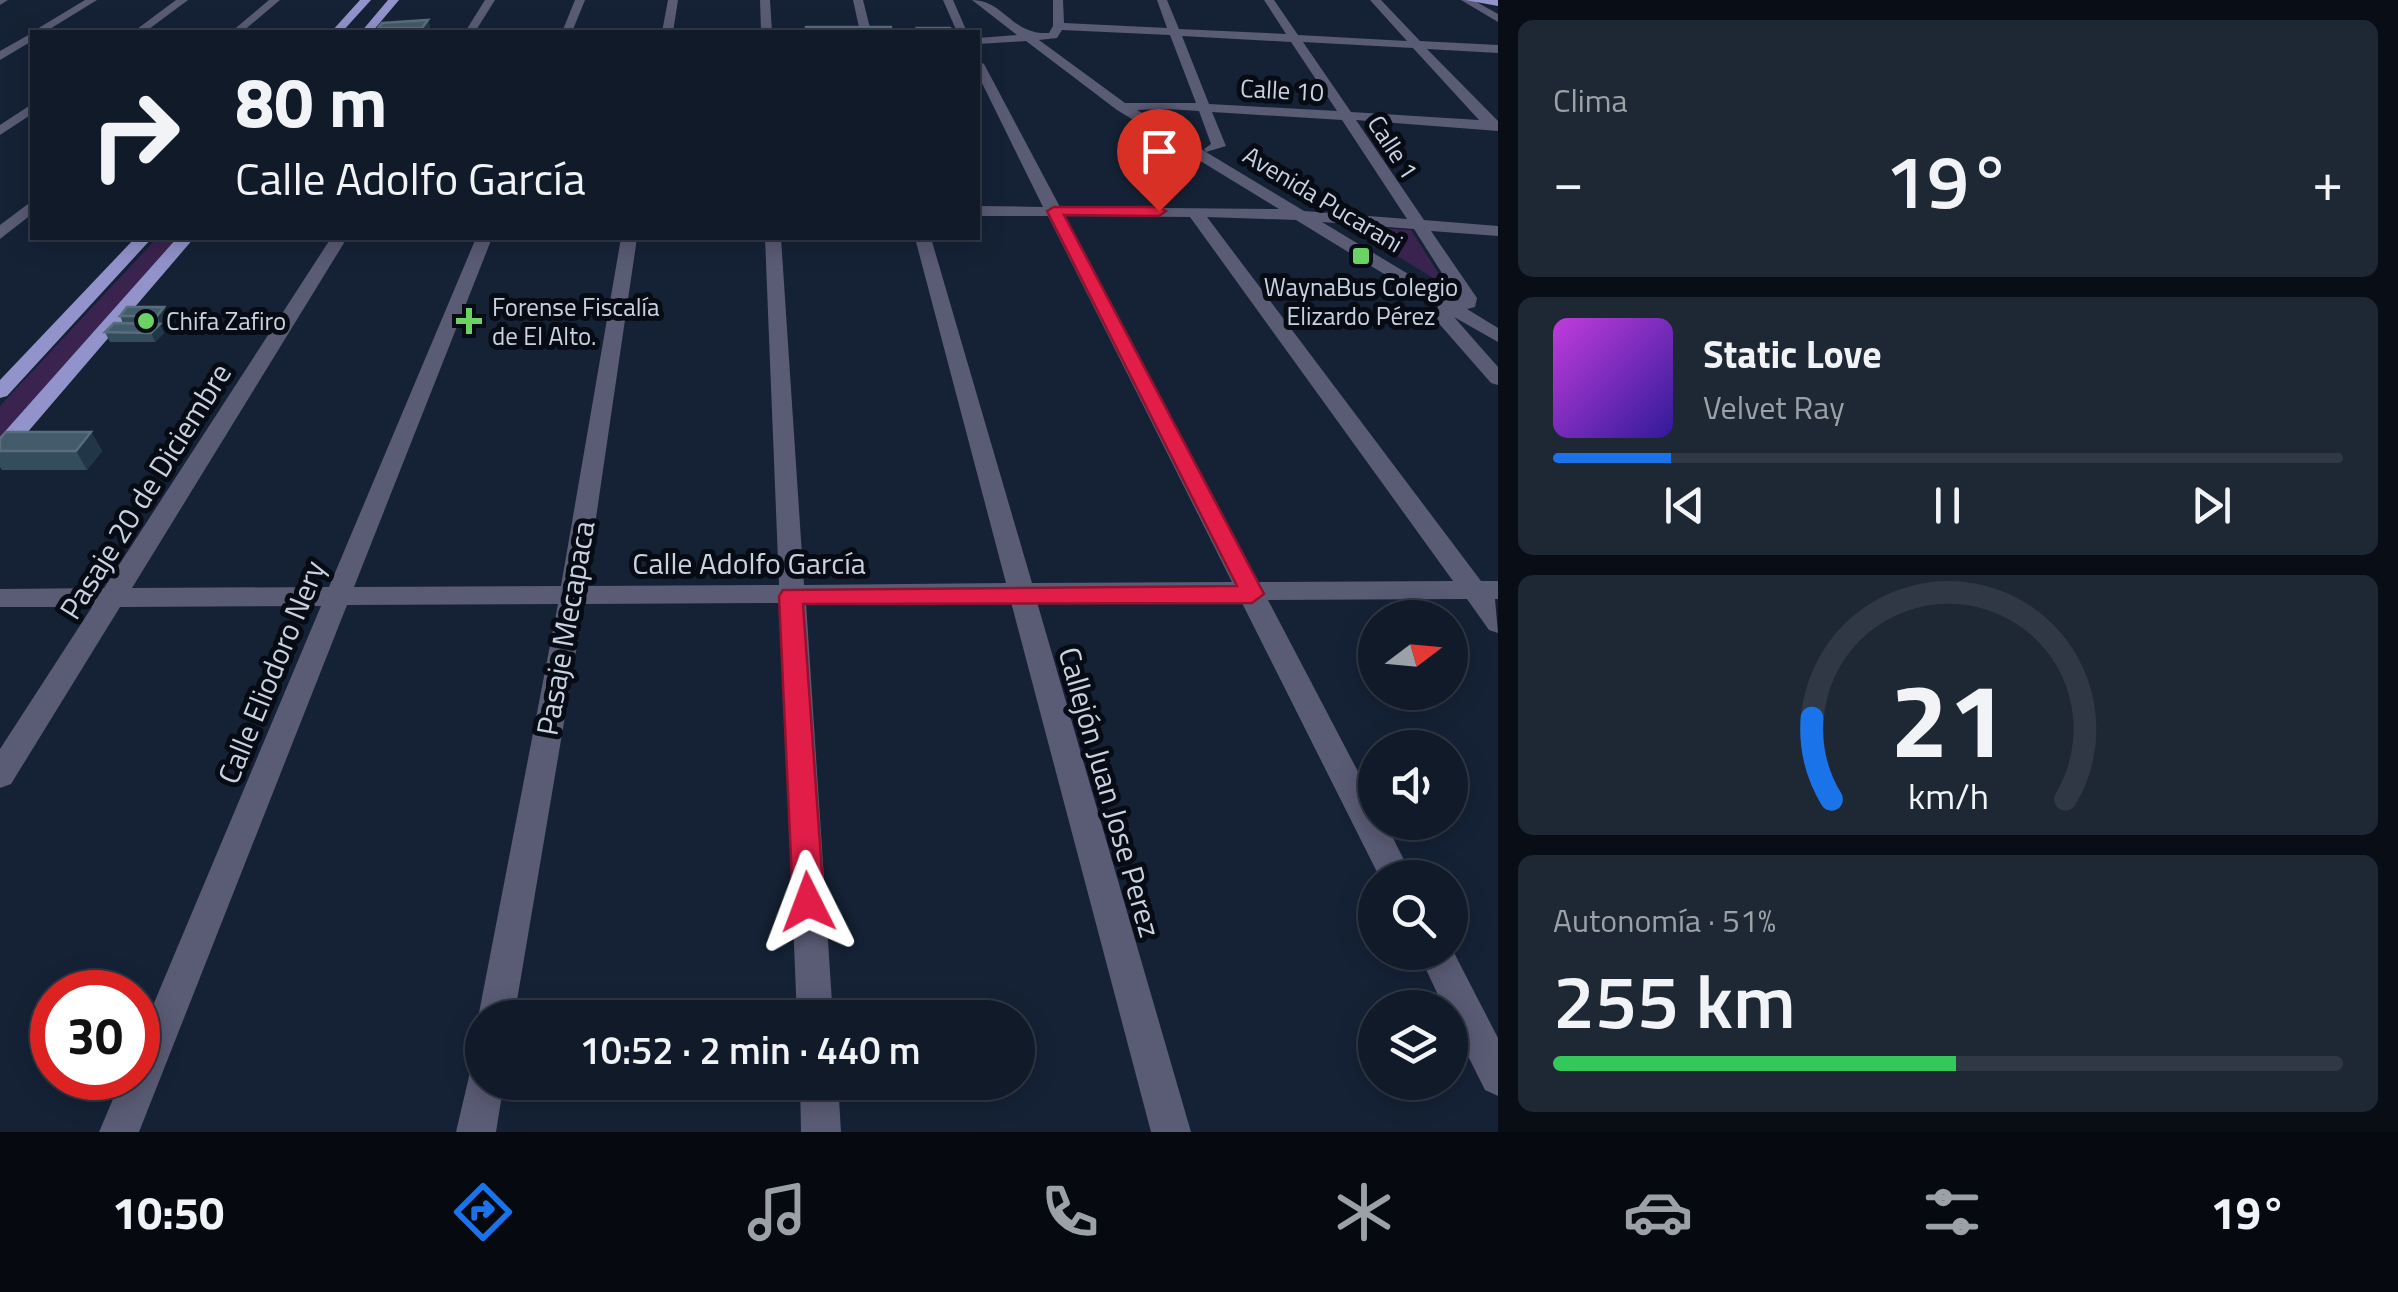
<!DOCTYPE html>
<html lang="es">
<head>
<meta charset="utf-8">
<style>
  body { margin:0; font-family:"Titillium Web",sans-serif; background:#1e2734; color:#f1f3f6; height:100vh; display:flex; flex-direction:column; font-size:38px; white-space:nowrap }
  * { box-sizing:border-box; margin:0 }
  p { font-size:32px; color:#9ca1a8 }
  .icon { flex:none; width:55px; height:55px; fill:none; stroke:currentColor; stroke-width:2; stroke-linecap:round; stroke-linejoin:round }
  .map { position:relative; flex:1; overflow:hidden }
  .drawer { display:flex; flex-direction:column; gap:20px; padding:20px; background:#090e16; width:900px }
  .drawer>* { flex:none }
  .banner { position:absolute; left:30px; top:30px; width:950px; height:210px; border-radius:0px; box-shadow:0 5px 25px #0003,0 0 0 2px #303845; background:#101a28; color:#f1f3f6; overflow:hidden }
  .needle { width:65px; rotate:74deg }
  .fabs { position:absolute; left:1358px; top:600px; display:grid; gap:20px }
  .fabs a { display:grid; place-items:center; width:110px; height:110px; border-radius:50%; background:#101a28; box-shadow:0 5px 25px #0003,0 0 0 2px #303845; font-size:50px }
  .speed { position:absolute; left:30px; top:970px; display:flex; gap:20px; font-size:50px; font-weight:700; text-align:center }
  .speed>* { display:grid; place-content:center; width:130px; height:130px; border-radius:50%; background:#101a28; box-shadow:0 5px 25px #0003,0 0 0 2px #303845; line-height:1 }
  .speed .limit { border:15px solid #d22; background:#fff; color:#111 }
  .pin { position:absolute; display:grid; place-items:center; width:85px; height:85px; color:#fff; margin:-102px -42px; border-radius:50% 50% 50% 0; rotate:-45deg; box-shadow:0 0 10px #0007 }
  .pin .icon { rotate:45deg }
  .me { position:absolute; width:110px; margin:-55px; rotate:357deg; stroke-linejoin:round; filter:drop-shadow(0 0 8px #0008) }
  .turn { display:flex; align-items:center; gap:35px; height:210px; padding:0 40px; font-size:45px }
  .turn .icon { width:130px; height:130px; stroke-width:2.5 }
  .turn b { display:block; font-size:70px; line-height:85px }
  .big { font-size:75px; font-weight:600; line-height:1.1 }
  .drawer .tile { flex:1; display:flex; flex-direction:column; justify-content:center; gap:15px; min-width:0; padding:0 35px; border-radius:15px; background:#1e2734 }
  .drawer .dial { align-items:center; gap:0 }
  .dial svg { height:260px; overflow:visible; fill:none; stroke:#303845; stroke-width:7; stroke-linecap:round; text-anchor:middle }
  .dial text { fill:#f1f3f6; stroke:none }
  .song { display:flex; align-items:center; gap:30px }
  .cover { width:120px; height:120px; border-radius:15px; background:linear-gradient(135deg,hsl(290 70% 55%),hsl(250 70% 35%)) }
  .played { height:10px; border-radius:5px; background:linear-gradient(90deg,#1a73e8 15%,#303845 15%) }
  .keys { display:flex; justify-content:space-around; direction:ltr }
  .heat { display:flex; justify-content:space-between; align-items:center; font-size:55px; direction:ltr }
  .charge { height:15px; border-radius:8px; background:linear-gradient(90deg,#34c759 51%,#303845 0) }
  .trip { position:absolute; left:465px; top:1000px; width:570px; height:100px; border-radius:50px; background:#101a28; box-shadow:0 5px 25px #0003,0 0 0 2px #303845; font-weight:600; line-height:100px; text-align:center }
  .tab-bar { display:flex; height:160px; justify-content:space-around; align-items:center; background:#060a10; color:#9ca1a8 }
  .tab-bar .icon { width:70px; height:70px }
  .tab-bar .selected { color:#1a73e8 }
  .tab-bar b { font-size:45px; color:#f1f3f6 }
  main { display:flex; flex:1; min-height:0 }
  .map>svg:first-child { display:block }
</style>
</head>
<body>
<main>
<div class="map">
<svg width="1498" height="1132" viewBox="0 0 1498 1132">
  <rect width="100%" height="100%" fill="#152236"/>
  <g fill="#3b2350">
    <path d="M1362,227l49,3 31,49h-7l-81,-49z"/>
    <path d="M157,238h23l-180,204v-36z"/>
  </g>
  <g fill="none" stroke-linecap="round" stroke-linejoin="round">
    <g fill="#5a5b75" fill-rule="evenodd">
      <path d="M0,0h8l-8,5z"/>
      <path d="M85,0h12l-52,32h-13z"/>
      <path d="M176,0h12l-43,32h-12z"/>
      <path d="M269,0h11l-38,32h-11z"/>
      <path d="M485,0h10l-20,32h-10z"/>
      <path d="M575,0h10l-13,32h-10z"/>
      <path d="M668,0h10l-5,32h-11z"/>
      <path d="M760,0h10l2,32h-11z"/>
      <path d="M853,0h10l8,32h-11z"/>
      <path d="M943,0h10l14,32h-10z"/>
      <path d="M972,0c32,0 39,35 77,33l4,-7v-26h10l1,23 103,5 -10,-28h10l12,29 107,5 -22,-34h10l24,35 109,6 -37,-41h11l39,41 78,4v8l-71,-4 71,72v10l-142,-11 68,100 74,6v10l-67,-5 46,67 -2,9 -8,2 31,19v14l-44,-25 44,50v18l-7,-2 -56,-64 -2,-4 5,-8 -142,-87 -89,-3 274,364h17v18h-3l3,34 -9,-3 -22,-31 -199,1 107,204v18h10l28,56h-33l-139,-277 -204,1 154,530h-40l-140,-530 -205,1 27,415h-36l-17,-415 -196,1 -70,414h-32v12l-4,-12 80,-414 -211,1 -208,527h-40l23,-54h16v-37l183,-435 -201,1 -109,177 -11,4v-39l92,-142h-92v-18l104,-1 227,-350h16l-215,350 197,-1 147,-349h16l-138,349 207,-1 60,-348h16l-51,348 193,-1 -14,-347h16l23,347 202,-2 -91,-345h16l101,345 200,-1 -184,-366h-70v-10l65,1 -65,-132v-14l6,3 76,143 219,2 -162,-99 -91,-69 -48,3v-6l39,-3zM1062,30l108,5 26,68h-71l-86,-63 18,-2zM1182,36l109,6 46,69 -128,-7zM1303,42l110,6 66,72 -128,-8zM1166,109l33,2 12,33 -7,5 2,3 -69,-42zM1212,112l130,8 65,99 -103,-8 -98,-59 20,-6zM1065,216l125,1 263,364 -195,1zM1322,222l92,7 45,71 -6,1z"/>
      <path d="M1461,0h12l25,14v8z"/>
      <path d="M32,33v8l-32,19v-9z"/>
      <path d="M32,104v10l-32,21v-10z"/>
      <path d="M32,201v13l-32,25v-14z"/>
      <path d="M1450,945l48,93v58l-13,-6 -35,-70v-12h-6l-26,-56h32z"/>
      <path d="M482,1064v18h22l-8,50h-40l15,-64z"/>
      <path d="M800,1082h38l3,50h-40z"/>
    </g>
    <g fill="#9293cb" fill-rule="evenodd">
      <path d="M360,0h11l-29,32h-11z"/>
      <path d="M388,0h11l-27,32h-11z"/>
      <path d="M1465,0h33v6z"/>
      <path d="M135,238h17l-145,158 -7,2v-18z"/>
      <path d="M177,238h17l-186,217 -8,2v-20z"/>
    </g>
  </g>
  <g fill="#344d5d">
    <path d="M428,20l2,7 -4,5h-47l-1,-4z"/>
    <path d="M164,307l4,9 -8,9 4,8 -9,9h-45l-5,-10 18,-9 -3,-7z"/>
    <path d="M91,432l11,19 -15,19h-85l-2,-3v-16z"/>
  </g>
  <g fill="#213647">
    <path d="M428,20l2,7 -4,5h-3l-1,-4z"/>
    <path d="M164,307l4,9 -7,9 -4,-9z"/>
    <path d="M160,324l4,9 -9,9 -4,-9z"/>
    <path d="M91,432l11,19 -15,19 -11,-19z"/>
  </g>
  <g fill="#445b6b" stroke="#596e7d" stroke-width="2.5">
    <path d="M428,20l-6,8h-44l4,-5z"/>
    <path d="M806,27h85l1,5h-85z"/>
    <path d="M917,28h33l2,4h-33z"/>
    <path d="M127,307h37l-7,9h-37z"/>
    <path d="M114,323l46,1 -9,9 -46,-1z"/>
    <path d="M6,432h85l-15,19h-76v-12z"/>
  </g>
  <path fill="#e11d48" stroke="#92132f" stroke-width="2.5" d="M1054,207h105l7,4 -7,5 -95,-1 200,379 -12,9 -449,1 21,298 -5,11 -11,4 -10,-4 -5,-11 -14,-306 4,-6 454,-4 -190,-375z"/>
  <g fill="#6bd363" stroke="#060b14" stroke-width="4">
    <rect x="1351" y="246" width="20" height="20" rx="5"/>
    <circle cx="146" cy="321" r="10"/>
    <path d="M464 306h10v10h10v10h-10v10h-10v-10h-10v-10h10z"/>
  </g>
  <g text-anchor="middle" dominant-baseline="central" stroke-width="10" stroke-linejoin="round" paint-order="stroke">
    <g font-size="25" fill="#c9d2e0" stroke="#060b14">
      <text transform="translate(1282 90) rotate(3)">Calle 10</text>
      <text transform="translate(1393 147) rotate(57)">Calle 1</text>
      <text transform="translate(1323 199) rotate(31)">Avenida Pucarani</text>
    </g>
    <g font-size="25" fill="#c9d2e0" stroke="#060b14" text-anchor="start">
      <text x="1361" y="287" text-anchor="middle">WaynaBus Colegio<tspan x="1361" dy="29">Elizardo Pérez</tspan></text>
      <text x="492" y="307">Forense Fiscalía<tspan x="492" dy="29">de El Alto.</tspan></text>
      <text x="166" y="321">Chifa Zafiro</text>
    </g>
    <g font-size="30" fill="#c9d2e0" stroke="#060b14">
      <text transform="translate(145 491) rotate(-58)">Pasaje 20 de Diciembre</text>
      <text x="749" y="563">Calle Adolfo García</text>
      <text transform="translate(565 628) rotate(-80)">Pasaje Mecapaca</text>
      <text transform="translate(271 672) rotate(-68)">Calle Eliodoro Nery</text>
      <text transform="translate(1110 792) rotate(74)">Callejón Juan Jose Perez</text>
    </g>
  </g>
</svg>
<div class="fabs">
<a><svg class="needle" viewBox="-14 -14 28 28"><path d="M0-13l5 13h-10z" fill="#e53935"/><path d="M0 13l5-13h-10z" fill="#9ca1a8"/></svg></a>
<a><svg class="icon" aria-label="sound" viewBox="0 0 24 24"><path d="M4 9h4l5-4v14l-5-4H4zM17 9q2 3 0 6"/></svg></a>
<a><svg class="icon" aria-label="search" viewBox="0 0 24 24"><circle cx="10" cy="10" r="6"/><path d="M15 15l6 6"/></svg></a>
<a><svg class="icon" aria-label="layers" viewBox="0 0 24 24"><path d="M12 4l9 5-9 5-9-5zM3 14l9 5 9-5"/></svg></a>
</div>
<div class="speed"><div class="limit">30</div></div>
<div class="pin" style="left:1159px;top:211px;background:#d93025"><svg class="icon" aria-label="arrive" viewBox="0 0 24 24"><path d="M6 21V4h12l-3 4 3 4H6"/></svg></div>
<svg class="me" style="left:808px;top:902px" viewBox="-20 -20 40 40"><path d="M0-17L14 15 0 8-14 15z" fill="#e11d48" stroke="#fff" stroke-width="4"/></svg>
<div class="trip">10:52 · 2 min · 440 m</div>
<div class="banner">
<div class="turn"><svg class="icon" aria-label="right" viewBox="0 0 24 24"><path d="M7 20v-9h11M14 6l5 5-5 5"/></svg><div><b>80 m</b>Calle Adolfo García</div></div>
</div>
</div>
<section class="drawer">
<div class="tile"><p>Clima</p>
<div class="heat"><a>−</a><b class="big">19°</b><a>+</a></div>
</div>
<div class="tile">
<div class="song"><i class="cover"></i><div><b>Static Love</b><p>Velvet Ray</p></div></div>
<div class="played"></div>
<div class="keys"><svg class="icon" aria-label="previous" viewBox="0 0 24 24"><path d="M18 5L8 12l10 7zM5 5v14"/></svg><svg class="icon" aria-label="pause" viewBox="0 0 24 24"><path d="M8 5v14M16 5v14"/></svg><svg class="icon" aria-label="next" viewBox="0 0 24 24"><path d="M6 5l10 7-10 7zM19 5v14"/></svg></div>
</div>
<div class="tile dial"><svg viewBox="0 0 100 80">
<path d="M14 69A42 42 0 1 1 86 69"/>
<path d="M14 69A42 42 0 0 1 8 44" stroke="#1a73e8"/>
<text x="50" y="56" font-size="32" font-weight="700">21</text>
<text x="50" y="72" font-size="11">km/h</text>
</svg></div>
<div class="tile"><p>Autonomía · 51%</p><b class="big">255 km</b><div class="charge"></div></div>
</section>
</main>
<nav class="tab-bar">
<b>10:50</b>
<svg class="icon selected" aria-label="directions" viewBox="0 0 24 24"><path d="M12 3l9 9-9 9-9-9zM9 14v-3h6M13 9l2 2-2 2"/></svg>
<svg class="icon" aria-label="music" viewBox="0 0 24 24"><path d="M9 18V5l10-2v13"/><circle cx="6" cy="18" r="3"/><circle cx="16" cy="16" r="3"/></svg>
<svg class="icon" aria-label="phone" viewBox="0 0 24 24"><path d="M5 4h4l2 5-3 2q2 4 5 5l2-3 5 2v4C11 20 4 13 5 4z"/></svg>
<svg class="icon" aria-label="climate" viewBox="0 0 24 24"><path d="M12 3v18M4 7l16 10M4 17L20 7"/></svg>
<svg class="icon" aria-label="car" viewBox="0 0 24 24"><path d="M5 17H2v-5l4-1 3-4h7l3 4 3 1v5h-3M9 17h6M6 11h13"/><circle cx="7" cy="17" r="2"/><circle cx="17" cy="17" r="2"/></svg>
<svg class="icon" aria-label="filters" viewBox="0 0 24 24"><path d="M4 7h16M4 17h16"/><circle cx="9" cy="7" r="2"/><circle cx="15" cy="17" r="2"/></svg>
<b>19°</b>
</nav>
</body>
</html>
